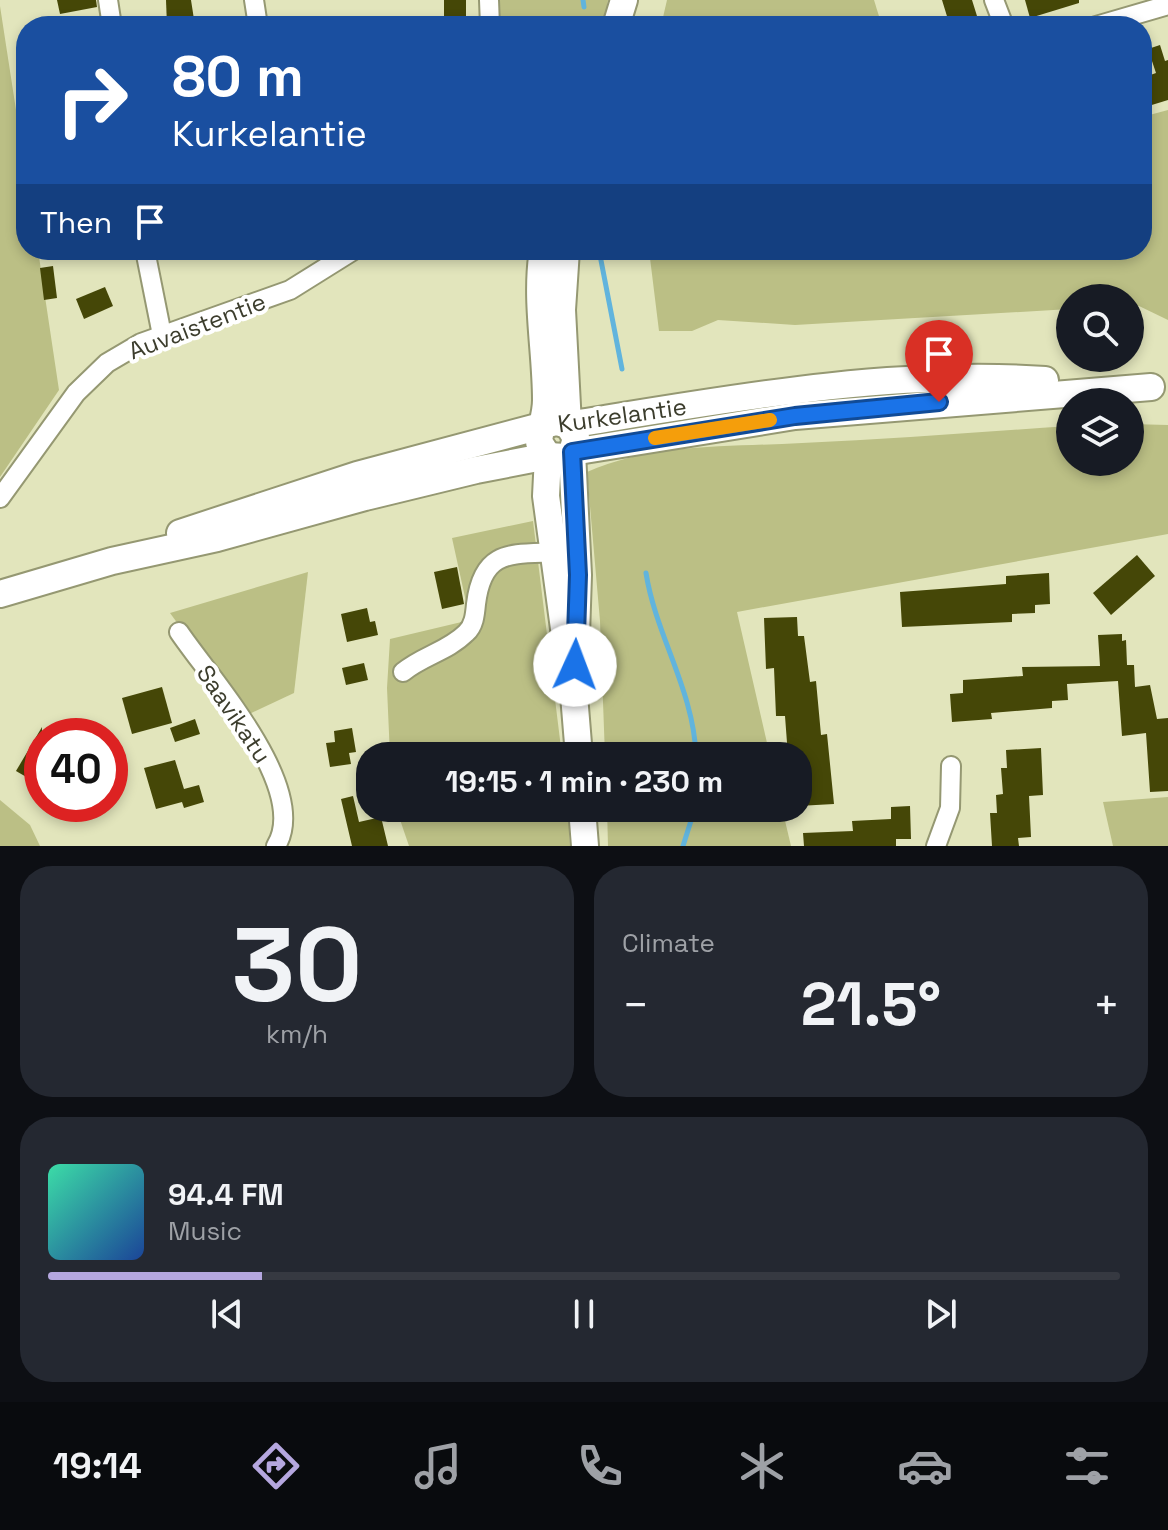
<!DOCTYPE html>
<html lang="en">
<head>
<meta charset="utf-8">
<style>
  body { margin:0; font-family:"Space Grotesk",sans-serif; background:#242831; color:#f1f3f6; height:100vh; display:flex; flex-direction:column; font-size:30px; white-space:nowrap }
  * { box-sizing:border-box; margin:0 }
  p { font-size:26px; color:#9ea1a6 }
  .icon { flex:none; width:44px; height:44px; fill:none; stroke:currentColor; stroke-width:2; stroke-linecap:round; stroke-linejoin:round }
  .map { position:relative; height:846px; overflow:hidden }
  .side { display:flex; flex-direction:column; gap:20px; padding:20px; background:#0d0f14; flex:1 }
  .side>* { flex:none }
  .hud { position:absolute; left:16px; top:16px; width:1136px; height:244px; border-radius:32px; box-shadow:0 4px 12px #0003; background:#1a4fa0; color:#fff; overflow:hidden }
  .buttons { position:absolute; left:1056px; top:284px; display:grid; gap:16px }
  .buttons a { display:grid; place-items:center; width:88px; height:88px; border-radius:50%; background:#171b24; box-shadow:0 4px 12px #0003; font-size:40px }
  .speed { position:absolute; left:24px; top:718px; display:flex; gap:16px; font-size:40px; font-weight:700; text-align:center }
  .speed>* { display:grid; place-content:center; width:104px; height:104px; border-radius:50%; background:#171b24; box-shadow:0 4px 12px #0003; line-height:1 }
  .speed .limit { border:12px solid #d22; background:#fff; color:#111 }
  .pin { position:absolute; display:grid; place-items:center; width:68px; height:68px; color:#fff; margin:-82px -34px; border-radius:50% 50% 50% 0; rotate:-45deg; box-shadow:0 0 8px #0007 }
  .pin .icon { rotate:45deg }
  .me { position:absolute; width:88px; margin:-44px; rotate:2deg; stroke-linejoin:round; filter:drop-shadow(0 0 6px #0008) }
  .turn { display:flex; align-items:center; gap:28px; height:168px; padding:0 24px; font-size:36px }
  .turn .icon { width:104px; height:104px; stroke-width:2.5 }
  .turn b { display:block; font-size:56px; line-height:68px }
  .then { display:flex; align-items:center; height:76px; padding:0 24px; background:#0003; gap:16px; font-size:30px }
  .big { font-size:60px; font-weight:600; line-height:1.1 }
  .side .widget { flex:1; display:flex; flex-direction:column; justify-content:center; gap:12px; min-width:0; padding:0 28px; border-radius:32px; background:#242831 }
  .side .dial { align-items:center; gap:0 }
  .dial b { font-size:104px; line-height:1 }
  .song { display:flex; align-items:center; gap:24px }
  .cover { width:96px; height:96px; border-radius:12px; background:linear-gradient(135deg,hsl(160 70% 55%),hsl(220 70% 35%)) }
  .played { height:8px; border-radius:4px; background:linear-gradient(90deg,#b5a7df 20%,#363941 20%) }
  .keys { display:flex; justify-content:space-around; direction:ltr }
  .heat { display:flex; justify-content:space-between; align-items:center; font-size:44px; direction:ltr }
  .side .tiles { flex:1; display:grid; gap:20px; grid-template-columns:1fr 1fr }
  .widget:last-child { grid-column:span 2 }
  .trip { position:absolute; left:356px; top:742px; width:456px; height:80px; border-radius:32px; background:#171b24; box-shadow:0 4px 12px #0003; font-weight:600; line-height:80px; text-align:center }
  .tab-bar { display:flex; height:128px; justify-content:space-around; align-items:center; background:#090b0e; color:#9ea1a6 }
  .tab-bar .icon { width:56px; height:56px }
  .tab-bar .active { color:#b5a7df }
  .tab-bar b { font-size:36px; color:#f1f3f6 }
  .map>svg:first-child { display:block }
</style>
</head>
<body>
<div class="map">
<svg width="1168" height="846" viewBox="0 0 1168 846">
  <rect width="100%" height="100%" fill="#e2e5bc"/>
  <g fill="#bbbf85">
    <path d="M498,0h110l-4,26h-104z"/>
    <path d="M667,0h207l8,26h-221z"/>
    <path d="M0,6l26,169v75h12l21,140 -59,87z"/>
    <path d="M1168,110v210l-29,-14h-9v-8h-60v11l-275,16 -77,-5 -26,11h-33l-10,-81h493v-133z"/>
    <path d="M1130,424l38,1v109l-431,78 33,144h-165l-5,-135 -13,-149c66,-29 144,-25 215,-29 90,-4 179,-11 268,-17v36h60z"/>
    <path d="M533,521l29,235h-172l-3,-68 3,-49 80,-19 -18,-82z"/>
    <path d="M308,572l-14,121 -49,23 -75,-103z"/>
    <path d="M1168,797v49h-55l-10,-44z"/>
    <path d="M0,800l30,25 10,21h-40z"/>
    <path d="M396,808h172l2,38h-161z"/>
    <path d="M607,808h175l9,38h-183z"/>
  </g>
  <g fill="none" stroke-linecap="round" stroke-linejoin="round">
    <g stroke="#61b4dd" stroke-width="5">
      <path d="M583,0l1,7"/>
      <path d="M599,250l23,119"/>
      <path d="M646,573c10,63 48,118 50,183"/>
      <path d="M683,846l12,-38"/>
    </g>
  </g>
  <g fill="#454707">
    <path d="M57,0h39l1,7 -37,7z"/>
    <path d="M166,0h25l4,26h-28z"/>
    <rect x="444" y="0" width="22" height="20"/>
    <path d="M942,0h30l5,16 -10,3 2,7h-19z"/>
    <path d="M1025,0h54v3l-49,15z"/>
    <path d="M1160,45l5,16 3,-1v40l-26,8v-30l14,-5 -8,-24z"/>
    <path d="M53,266l4,32 -13,2 -4,-32z"/>
    <path d="M105,287l8,19 -29,13 -8,-20z"/>
    <path d="M1137,555l18,21 -44,39 -18,-22z"/>
    <path d="M457,567l7,37 -22,5 -8,-37z"/>
    <path d="M1049,573l1,31 -15,1v8l-23,1v8l-110,5 -2,-35 106,-8v-8z"/>
    <path d="M367,608l3,14 5,-1 3,14 -31,7 -6,-28z"/>
    <path d="M797,617l1,19h6l6,46 6,-1 5,54 6,-1 7,70 -36,2v-50h-10l-3,-40h-9l-2,-48 -8,1 -2,-51z"/>
    <path d="M1122,634v7l4,-1 1,25h7l1,22 15,-2 7,34 11,-1v73l-18,1 -4,-59 -24,3 -4,-55 -51,3 1,16 -16,1v7l-61,5 1,6 -40,3 -2,-28 13,-1v-13l60,-4 -1,-9 78,-1 -2,-31z"/>
    <path d="M364,663l4,17 -22,5 -4,-17z"/>
    <path d="M162,687l10,36 -40,11 -10,-36z"/>
    <path d="M195,719l5,15 -25,8 -5,-14z"/>
    <path d="M42,727v59l-26,-15z"/>
    <path d="M352,728l4,24 -7,1 2,11 -21,3 -4,-24 9,-1 -1,-11z"/>
    <path d="M1041,748l2,47 -14,1 2,41 -13,1 1,8h-27l-2,-33h7l-1,-18 7,-1 -2,-26h6l-1,-18z"/>
    <path d="M175,760l9,29 15,-4 5,17 -20,6 -2,-6 -26,7 -12,-41z"/>
    <path d="M353,796l6,26 22,-5 7,29h-36l-11,-47z"/>
    <path d="M910,806l1,33h-15v7h-92l-1,-13 50,-2 -1,-10 39,-2v-12z"/>
  </g>
  <g fill="none" stroke-linecap="round" stroke-linejoin="round">
    <g stroke="#959872" stroke-width="22">
      <g id="street">
        <path d="M108,0l4,26"/>
        <path d="M254,0l4,26"/>
        <path d="M489,0l1,26"/>
        <path d="M994,0l10,26"/>
        <path d="M1096,26l72,-21"/>
        <path d="M145,250l17,85"/>
        <path d="M0,498l76,-105 31,-30 34,-20 149,-53 64,-40"/>
        <path d="M179,632c31,46 132,157 97,214"/>
        <path d="M403,672c19,-16 45,-21 63,-39 8,-7 9,-18 10,-29 7,-58 38,-49 86,-52"/>
        <path d="M936,846l14,-38 1,-42"/>
      </g>
    </g>
    <g stroke="#959872" stroke-width="30">
      <g id="secondary">
        <path d="M616,26l8,-26"/>
        <path d="M543,250c-8,49 3,101 3,150 0,16 -6,28 -7,42l9,14 -2,40 19,140"/>
        <path d="M566,250l-4,60 6,115 8,13 -4,14 6,123 -4,120 5,61"/>
        <path d="M180,533l177,-58 199,-53 12,3c155,-25 319,-56 477,-45"/>
        <path d="M0,594l112,-33 105,-23 148,-41 111,-27 72,-14 17,1 7,-5 223,-36 356,-29"/>
        <path d="M582,808l3,38"/>
      </g>
    </g>
    <use href="#street" stroke="#fff" stroke-width="18"/>
    <use href="#secondary" stroke="#fff" stroke-width="26"/>
  </g>
  <g fill="none" stroke-linecap="round" stroke-linejoin="round">
    <g stroke="#114b97" stroke-width="20">
      <path id="route" d="M575,665l3,-90 -6,-123 223,-36 144,-14"/>
    </g>
    <use href="#route" stroke="#1a73e8" stroke-width="14"/>
    <path stroke="#f59e0b" stroke-width="14" d="M655,438l115,-18"/>
  </g>
  <g text-anchor="middle" dominant-baseline="central" stroke-width="8" stroke-linejoin="round" paint-order="stroke">
    <g font-size="24" fill="#3c3d2d" stroke="#fff">
      <text transform="translate(197 326) rotate(-21)">Auvaistentie</text>
      <text transform="translate(622 415) rotate(-8)">Kurkelantie</text>
      <text transform="translate(234 714) rotate(56)">Saavikatu</text>
    </g>
  </g>
</svg>
<div class="buttons">
<a><svg class="icon" aria-label="search" viewBox="0 0 24 24"><circle cx="10" cy="10" r="6"/><path d="M15 15l6 6"/></svg></a>
<a><svg class="icon" aria-label="layers" viewBox="0 0 24 24"><path d="M12 4l9 5-9 5-9-5zM3 14l9 5 9-5"/></svg></a>
</div>
<div class="speed"><div class="limit">40</div></div>
<div class="pin" style="left:939px;top:402px;background:#d93025"><svg class="icon" aria-label="arrive" viewBox="0 0 24 24"><path d="M6 21V4h12l-3 4 3 4H6"/></svg></div>
<svg class="me" style="left:575px;top:665px" viewBox="-20 -20 40 40"><circle r="19" fill="#fff"/><path d="M0-13L10 11 0 6-10 11z" fill="#1a73e8"/></svg>
<div class="trip">19:15 · 1 min · 230 m</div>
<div class="hud">
<div class="turn"><svg class="icon" aria-label="right" viewBox="0 0 24 24"><path d="M7 20v-9h11M14 6l5 5-5 5"/></svg><div><b>80 m</b>Kurkelantie</div></div>
<div class="then">Then<svg class="icon" aria-label="arrive" viewBox="0 0 24 24"><path d="M6 21V4h12l-3 4 3 4H6"/></svg></div>
</div>
</div>
<section class="side">
<div class="tiles">
<div class="widget dial"><b>30</b><p>km/h</p></div>
<div class="widget"><p>Climate</p>
<div class="heat"><a>−</a><b class="big">21.5°</b><a>+</a></div>
</div>
<div class="widget">
<div class="song"><i class="cover"></i><div><b>94.4 FM</b><p>Music</p></div></div>
<div class="played"></div>
<div class="keys"><svg class="icon" aria-label="previous" viewBox="0 0 24 24"><path d="M18 5L8 12l10 7zM5 5v14"/></svg><svg class="icon" aria-label="pause" viewBox="0 0 24 24"><path d="M8 5v14M16 5v14"/></svg><svg class="icon" aria-label="next" viewBox="0 0 24 24"><path d="M6 5l10 7-10 7zM19 5v14"/></svg></div>
</div>
</div>
</section>
<nav class="tab-bar">
<b>19:14</b>
<svg class="icon active" aria-label="directions" viewBox="0 0 24 24"><path d="M12 3l9 9-9 9-9-9zM9 14v-3h6M13 9l2 2-2 2"/></svg>
<svg class="icon" aria-label="music" viewBox="0 0 24 24"><path d="M9 18V5l10-2v13"/><circle cx="6" cy="18" r="3"/><circle cx="16" cy="16" r="3"/></svg>
<svg class="icon" aria-label="phone" viewBox="0 0 24 24"><path d="M5 4h4l2 5-3 2q2 4 5 5l2-3 5 2v4C11 20 4 13 5 4z"/></svg>
<svg class="icon" aria-label="climate" viewBox="0 0 24 24"><path d="M12 3v18M4 7l16 10M4 17L20 7"/></svg>
<svg class="icon" aria-label="car" viewBox="0 0 24 24"><path d="M5 17H2v-5l4-1 3-4h7l3 4 3 1v5h-3M9 17h6M6 11h13"/><circle cx="7" cy="17" r="2"/><circle cx="17" cy="17" r="2"/></svg>
<svg class="icon" aria-label="filters" viewBox="0 0 24 24"><path d="M4 7h16M4 17h16"/><circle cx="9" cy="7" r="2"/><circle cx="15" cy="17" r="2"/></svg>
</nav>
</body>
</html>
